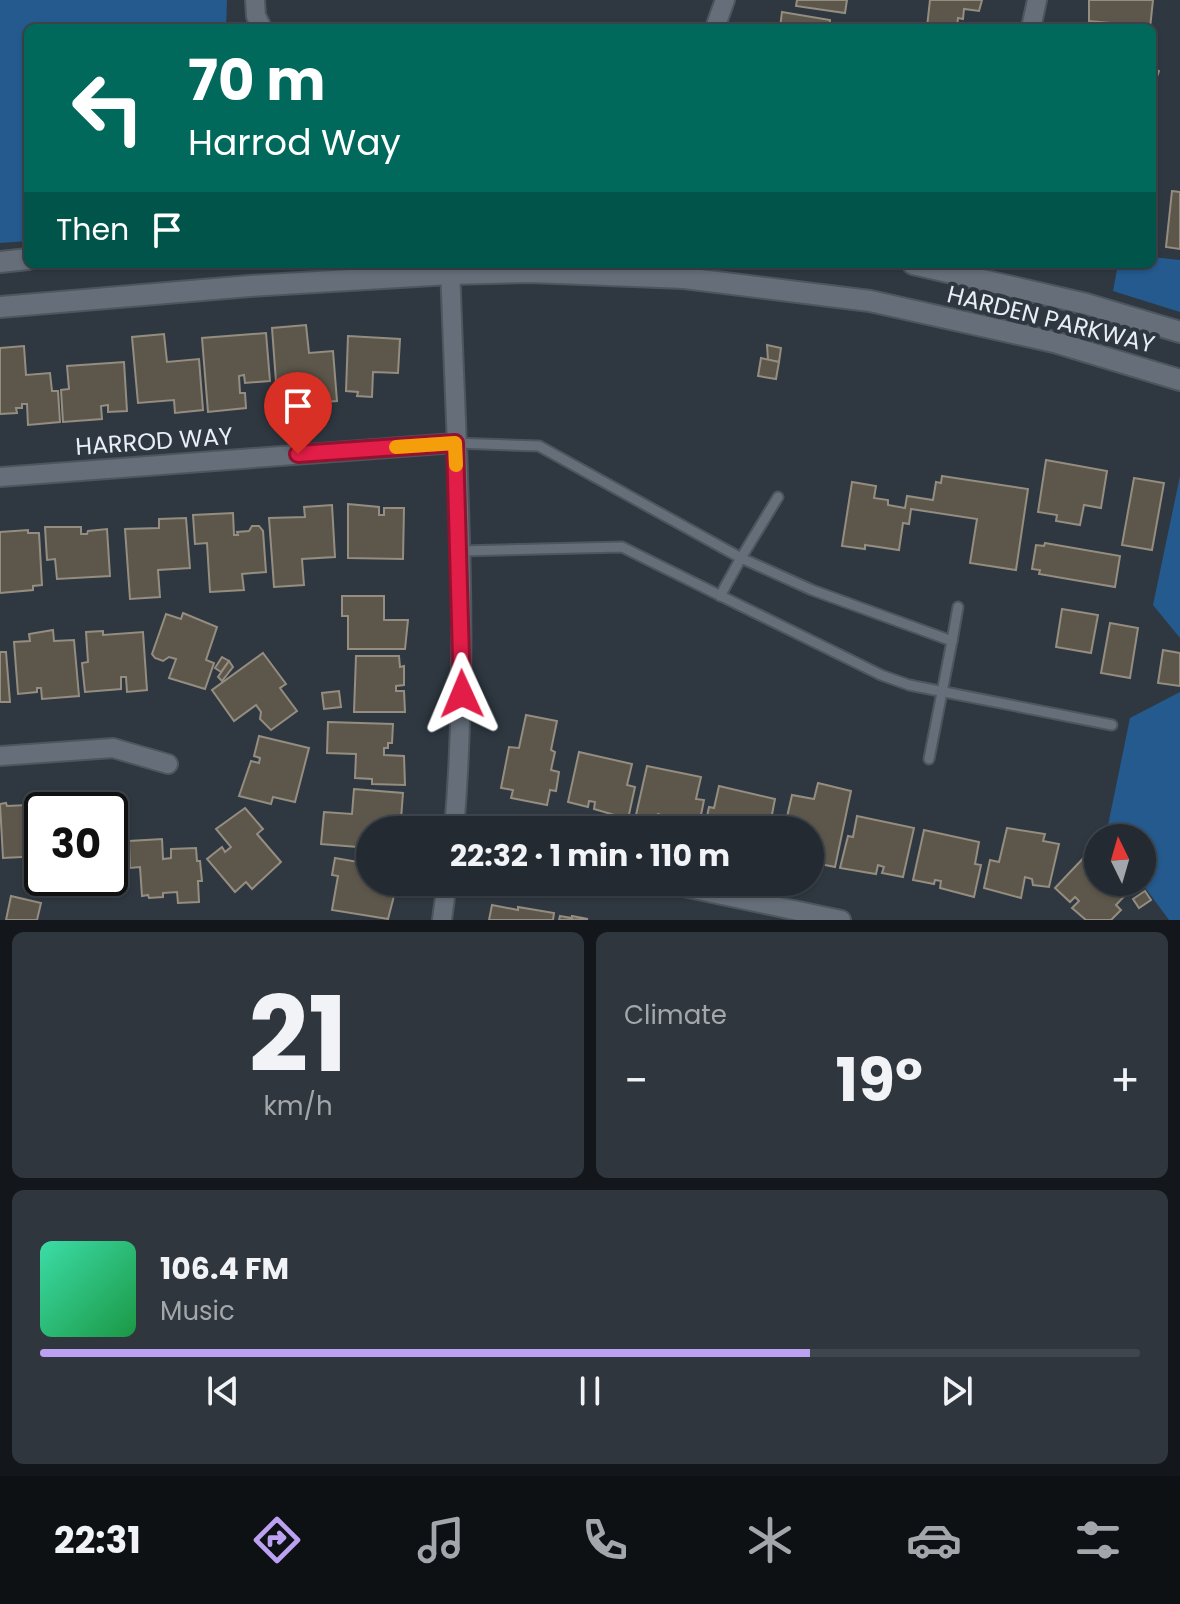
<!DOCTYPE html>
<html lang="en">
<head>
<meta charset="utf-8">
<style>
  body { margin:0; font-family:Poppins,sans-serif; background:#2f363d; color:#f1f3f6; height:100vh; display:flex; flex-direction:column; font-size:30px; white-space:nowrap }
  * { box-sizing:border-box; margin:0 }
  p { font-size:26px; color:#a3a7ab }
  .icon { flex:none; width:44px; height:44px; fill:none; stroke:currentColor; stroke-width:2; stroke-linecap:round; stroke-linejoin:round }
  .map { position:relative; height:920px; overflow:hidden }
  .side { display:flex; flex-direction:column; gap:12px; padding:12px; background:#13171b; flex:1 }
  .side>* { flex:none }
  .banner { position:absolute; left:24px; top:24px; width:1132px; height:244px; border-radius:12px; box-shadow:0 2px 6px #0004,0 0 0 2px #40464d; background:#00695c; color:#fff; overflow:hidden }
  .needle { width:52px; rotate:355deg }
  .buttons { position:absolute; left:1084px; top:824px; display:grid; gap:16px }
  .buttons a { display:grid; place-items:center; width:72px; height:72px; border-radius:50%; background:#232a31; box-shadow:0 2px 6px #0004,0 0 0 2px #40464d; font-size:40px }
  .speed { position:absolute; left:24px; top:792px; display:flex; gap:16px; font-size:40px; font-weight:700; text-align:center }
  .speed>* { display:grid; place-content:center; width:104px; height:104px; border-radius:50%; background:#232a31; box-shadow:0 2px 6px #0004,0 0 0 2px #40464d; line-height:1 }
  .speed .limit { border:4px solid #111; border-radius:12px; background:#fff; color:#111 }
  .pin { position:absolute; display:grid; place-items:center; width:68px; height:68px; color:#fff; margin:-82px -34px; border-radius:50% 50% 50% 0; rotate:-45deg; box-shadow:0 0 8px #0007 }
  .pin .icon { rotate:45deg }
  .me { position:absolute; width:88px; margin:-44px; rotate:359deg; stroke-linejoin:round; filter:drop-shadow(0 0 6px #0008) }
  .turn { display:flex; align-items:center; gap:28px; height:168px; padding:0 32px; font-size:36px }
  .turn .icon { width:104px; height:104px; stroke-width:2.5 }
  .turn b { display:block; font-size:56px; line-height:68px }
  .then { display:flex; align-items:center; height:76px; padding:0 32px; background:#0003; gap:16px; font-size:30px }
  .big { font-size:60px; font-weight:700; line-height:1.1 }
  .side .widget { flex:1; display:flex; flex-direction:column; justify-content:center; gap:12px; min-width:0; padding:0 28px; border-radius:12px; background:#2f363d }
  .side .dial { align-items:center; gap:0 }
  .dial b { font-size:104px; line-height:1 }
  .song { display:flex; align-items:center; gap:24px }
  .cover { width:96px; height:96px; border-radius:12px; background:linear-gradient(135deg,hsl(160 70% 55%),hsl(140 70% 35%)) }
  .played { height:8px; border-radius:4px; background:linear-gradient(90deg,#bca0f2 70%,#40464d 70%) }
  .keys { display:flex; justify-content:space-around; direction:ltr }
  .heat { display:flex; justify-content:space-between; align-items:center; font-size:44px; direction:ltr }
  .side .tiles { flex:1; display:grid; gap:12px; grid-template-columns:1fr 1fr }
  .widget:last-child { grid-column:span 2 }
  .trip { position:absolute; left:356px; top:816px; width:468px; height:80px; border-radius:40px; background:#232a31; box-shadow:0 2px 6px #0004,0 0 0 2px #40464d; font-weight:700; line-height:80px; text-align:center }
  .dock { display:flex; height:128px; justify-content:space-around; align-items:center; background:#0e1114; color:#a3a7ab }
  .dock .icon { width:56px; height:56px }
  .dock .on { color:#bca0f2 }
  .dock b { font-size:36px; color:#f1f3f6 }
  .map>svg:first-child { display:block }
</style>
</head>
<body>
<div class="map">
<svg width="1180" height="920" viewBox="0 0 1180 920">
  <rect width="100%" height="100%" fill="#2f3841"/>
  <g fill="#245a8e">
    <path d="M0,0h227l-1,28h-198v213l-28,2z"/>
    <path d="M1152,257l28,3v52l-67,-21 5,-27h34z"/>
    <path d="M1180,476v162l-27,-33z"/>
    <path d="M1180,692v228h-11l-28,-38 1,-44h-33l-3,-3 24,-117z"/>
  </g>
  <g fill="#5d574b" stroke="#948d80" stroke-width="2">
    <path d="M797,0h50l-2,13 -49,-7z"/>
    <path d="M930,0h52l-3,11 -15,-2 -1,10 -5,-1 -1,10 -30,-1z"/>
    <path d="M1089,0h64l-3,28h-42l1,-5 -20,-2z"/>
    <path d="M782,12l48,8 -1,8h-49z"/>
    <path d="M1152,68l7,3 -7,20z"/>
    <path d="M1172,191l8,1v57l-14,-2z"/>
    <path d="M306,325l3,28 24,-2 4,50 -27,2 -2,-21 -6,1v5h-5v5l-20,2 -5,-67z"/>
    <path d="M266,333l4,48 -25,2 -1,-8 -5,1 1,17h5l1,15 -38,4 -6,-74z"/>
    <path d="M164,334l3,28 32,-3 4,51 -28,3 -1,-13 -36,3 -6,-66z"/>
    <path d="M348,336l52,3 -2,34 -25,-1 -1,25 -15,-1 1,-4 -12,-1z"/>
    <path d="M767,345l14,3 -2,14 -11,-2z"/>
    <path d="M24,346l2,29 24,-2 2,18h6l2,31 -32,3 -1,-21h-5v4h-6l1,5 -17,1v-66z"/>
    <path d="M761,358l18,4 -3,17 -18,-3z"/>
    <path d="M124,362l3,49 -19,1v-7l-7,1 1,13 -39,3 -2,-32 8,-1 -2,-23z"/>
    <path d="M1046,460l61,11 -6,37 -17,-3 -4,20 -24,-4 1,-6 -19,-3z"/>
    <path d="M942,476l86,13 -12,81 -46,-7 7,-44 -66,-10 -2,15 -6,-1 -4,27 -34,-5v4l-23,-3 10,-64 24,4 -2,12 14,2v5l17,3 2,-12 26,4 3,-18 5,1z"/>
    <path d="M1134,478l30,5 -12,67 -30,-5z"/>
    <path d="M348,504l31,3v8h5v-7h20l-1,51 -55,-1z"/>
    <path d="M332,505l3,52 -33,2 2,26 -30,2 -5,-69 36,-1 -1,-10z"/>
    <path d="M233,513l1,22h4l-1,-3 12,-1 3,-5h7l4,5 3,41 -24,2 2,16 -34,2 -3,-49 -12,1 -2,-29z"/>
    <path d="M186,518l4,50 -32,2 2,27 -30,2 -5,-70 34,-1v-9z"/>
    <path d="M45,527h36v7h6l1,-3 19,-2 3,47 -53,3 -2,-20 -8,1z"/>
    <path d="M28,530v3h11l3,52 -9,1v4l-33,3v-61z"/>
    <path d="M1045,543l75,13 -5,31 -76,-13 1,-4 -8,-1 4,-24 8,1z"/>
    <path d="M342,596h42v24h24l-3,29h-57v-33h-6z"/>
    <path d="M1062,609l36,6 -7,38 -35,-6z"/>
    <path d="M183,613l34,14 -11,33 8,3 -9,26 -36,-11 7,-19 -7,-2 -6,4 -8,-3 -3,-4 14,-40 15,5z"/>
    <path d="M1110,623l28,5 -8,50 -29,-5z"/>
    <path d="M53,630l1,11 20,-1 5,56 -37,3 -1,-11h-4v4l-19,2 -4,-52 16,-1 -1,-7z"/>
    <path d="M103,631v4l40,-3 4,58 -20,2 -1,-15h-5v12l-36,3 -3,-29 6,-1 -2,-30z"/>
    <path d="M1163,650l17,3v33l-22,-3z"/>
    <path d="M0,652h6l4,50h-10z"/>
    <path d="M263,653l23,31 -6,4 17,23 -26,19 -11,-11 1,-7 -5,-7 -22,16 -22,-31z"/>
    <path d="M356,656h43l1,11 4,-1v19l-8,1v5h8l1,21h-51z"/>
    <path d="M222,657l7,4 -8,11 -6,-4z"/>
    <path d="M229,661l4,6 -11,14 -4,-4z"/>
    <path d="M339,691l2,16 -17,2 -2,-16z"/>
    <path d="M526,715l31,6 -6,29 4,2 -4,18 8,2 -3,19 -6,-1 -3,15 -36,-7 2,-8 -12,-2 8,-41 10,1z"/>
    <path d="M328,722l65,2 -1,19h-4v5h-4v7l20,1 1,29 -33,-1v-5l-17,-1 1,-24 -29,-1z"/>
    <path d="M259,736l50,12 -14,54 -22,-5 -2,7 -32,-8 12,-35 8,2 1,-5 -6,-2z"/>
    <path d="M579,752l53,12 -5,21 8,2 -7,32 -34,-10 1,-7 -6,-1 -1,6 -20,-5z"/>
    <path d="M647,766l54,11 -5,22 8,1 -6,30h-11l-25,-7 2,-7 -6,-2 -1,5 -21,-4z"/>
    <path d="M818,783l33,8 -16,76 -25,-5v-32h-26l8,-35 22,4z"/>
    <path d="M719,786l56,13 -6,31h-65l5,-23 5,1z"/>
    <path d="M354,789l49,4 -2,26 -19,-1 -1,6h3l2,6h-16v18l-49,-4 3,-32 28,2z"/>
    <path d="M6,803l1,3 21,-1v8l6,-1 -1,-7 21,-1 1,6h-13v46l-39,2 -3,-54z"/>
    <path d="M245,808l18,21 -6,5 24,28 -29,27 -6,-7 -11,10 -28,-33 15,-12 3,5 6,-5 -15,-18z"/>
    <path d="M857,816l57,12 -11,49 -21,-4 2,-6 -6,-2 -2,9 -36,-6 8,-32 5,1z"/>
    <path d="M110,818h10l-2,57h-8z"/>
    <path d="M1007,828l38,6 -2,7 16,3 -10,43 -16,-2 -1,-6 -7,-2 -4,21 -37,-10 6,-28 9,2z"/>
    <path d="M924,830l55,12 -4,22 6,1 -7,32 -34,-9 1,-7 -6,-1 -1,4 -21,-4z"/>
    <path d="M162,839l1,20 8,-1v-9l25,-1 1,13h3l2,20h-4l1,21 -21,1 -1,-11 -14,1v4l-14,1 -1,-3 -6,1 -2,-29 -10,1 -1,-27z"/>
    <path d="M1090,851l8,8v23h25l8,7 -15,16 5,5 -10,10h-25l-14,-12 7,-7 -4,-4 -5,5 -15,-14z"/>
    <path d="M335,858l35,6 1,24 24,4 -7,27 -56,-9 6,-34 -6,-1z"/>
    <path d="M1145,891l6,9 -12,8 -6,-9z"/>
    <path d="M11,896l30,7 -4,17h-31z"/>
    <path d="M492,905l26,5v-3l36,6 -1,7h-64z"/>
    <path d="M560,916l12,2v-2l16,3 -29,1z"/>
  </g>
  <g fill="none" stroke-linecap="round" stroke-linejoin="round">
    <g stroke="#4d555d" stroke-width="13">
      <g id="service">
        <path d="M455,443l84,3 202,112 37,-61"/>
        <path d="M460,551l162,-4 259,128 28,10 203,40"/>
        <path d="M720,596l21,-38 71,32 140,51 -23,118"/>
        <path d="M952,641l6,-34"/>
      </g>
    </g>
    <g stroke="#4d555d" stroke-width="22">
      <g id="minor">
        <path d="M255,0l1,16 6,12"/>
        <path d="M715,28l10,-28"/>
        <path d="M1031,28l6,-28"/>
        <path d="M450,264c6,188 20,378 4,566"/>
        <path d="M0,477l455,-34"/>
        <path d="M0,756l113,-8 55,16"/>
        <path d="M660,882l181,38"/>
        <path d="M442,920l5,-38"/>
      </g>
    </g>
    <g stroke="#4d555d" stroke-width="24">
      <g id="tertiary">
        <path d="M0,262l28,-3"/>
        <path d="M913,264l173,40 94,28"/>
        <path d="M0,307l250,-21 200,-12 80,-2 154,6 186,23 184,41 126,38"/>
      </g>
    </g>
    <use href="#service" stroke="#656e79" stroke-width="9"/>
    <use href="#minor" stroke="#656e79" stroke-width="18"/>
    <use href="#tertiary" stroke="#656e79" stroke-width="20"/>
  </g>
  <g fill="none" stroke-linecap="round" stroke-linejoin="round">
    <g stroke="#92132f" stroke-width="20">
      <path id="route" d="M298,454l157,-11 7,251"/>
    </g>
    <use href="#route" stroke="#e11d48" stroke-width="14"/>
    <path stroke="#f59e0b" stroke-width="14" d="M396,447l59,-4 1,22"/>
  </g>
  <g text-anchor="middle" dominant-baseline="central" stroke-width="8" stroke-linejoin="round" paint-order="stroke">
    <g font-size="24" fill="#e8eef4" stroke="#2f3841">
      <text transform="translate(1051 319) rotate(14)">HARDEN PARKWAY</text>
      <text transform="translate(154 441) rotate(-4)">HARROD WAY</text>
    </g>
  </g>
</svg>
<div class="buttons">
<a><svg class="needle" viewBox="-14 -14 28 28"><path d="M0-13l5 13h-10z" fill="#e53935"/><path d="M0 13l5-13h-10z" fill="#a3a7ab"/></svg></a>
</div>
<div class="speed"><div class="limit">30</div></div>
<div class="pin" style="left:298px;top:454px;background:#d93025"><svg class="icon" aria-label="arrive" viewBox="0 0 24 24"><path d="M6 21V4h12l-3 4 3 4H6"/></svg></div>
<svg class="me" style="left:462px;top:694px" viewBox="-20 -20 40 40"><path d="M0-17L14 15 0 8-14 15z" fill="#e11d48" stroke="#fff" stroke-width="4"/></svg>
<div class="trip">22:32 · 1 min · 110 m</div>
<div class="banner">
<div class="turn"><svg class="icon" aria-label="left" viewBox="0 0 24 24"><path d="M17 20v-9H6M10 6l-5 5 5 5"/></svg><div><b>70 m</b>Harrod Way</div></div>
<div class="then">Then<svg class="icon" aria-label="arrive" viewBox="0 0 24 24"><path d="M6 21V4h12l-3 4 3 4H6"/></svg></div>
</div>
</div>
<section class="side">
<div class="tiles">
<div class="widget dial"><b>21</b><p>km/h</p></div>
<div class="widget"><p>Climate</p>
<div class="heat"><a>−</a><b class="big">19°</b><a>+</a></div>
</div>
<div class="widget">
<div class="song"><i class="cover"></i><div><b>106.4 FM</b><p>Music</p></div></div>
<div class="played"></div>
<div class="keys"><svg class="icon" aria-label="previous" viewBox="0 0 24 24"><path d="M18 5L8 12l10 7zM5 5v14"/></svg><svg class="icon" aria-label="pause" viewBox="0 0 24 24"><path d="M8 5v14M16 5v14"/></svg><svg class="icon" aria-label="next" viewBox="0 0 24 24"><path d="M6 5l10 7-10 7zM19 5v14"/></svg></div>
</div>
</div>
</section>
<nav class="dock">
<b>22:31</b>
<svg class="icon on" aria-label="directions" viewBox="0 0 24 24"><path d="M12 3l9 9-9 9-9-9zM9 14v-3h6M13 9l2 2-2 2"/></svg>
<svg class="icon" aria-label="music" viewBox="0 0 24 24"><path d="M9 18V5l10-2v13"/><circle cx="6" cy="18" r="3"/><circle cx="16" cy="16" r="3"/></svg>
<svg class="icon" aria-label="phone" viewBox="0 0 24 24"><path d="M5 4h4l2 5-3 2q2 4 5 5l2-3 5 2v4C11 20 4 13 5 4z"/></svg>
<svg class="icon" aria-label="climate" viewBox="0 0 24 24"><path d="M12 3v18M4 7l16 10M4 17L20 7"/></svg>
<svg class="icon" aria-label="car" viewBox="0 0 24 24"><path d="M5 17H2v-5l4-1 3-4h7l3 4 3 1v5h-3M9 17h6M6 11h13"/><circle cx="7" cy="17" r="2"/><circle cx="17" cy="17" r="2"/></svg>
<svg class="icon" aria-label="filters" viewBox="0 0 24 24"><path d="M4 7h16M4 17h16"/><circle cx="9" cy="7" r="2"/><circle cx="15" cy="17" r="2"/></svg>
</nav>
</body>
</html>
